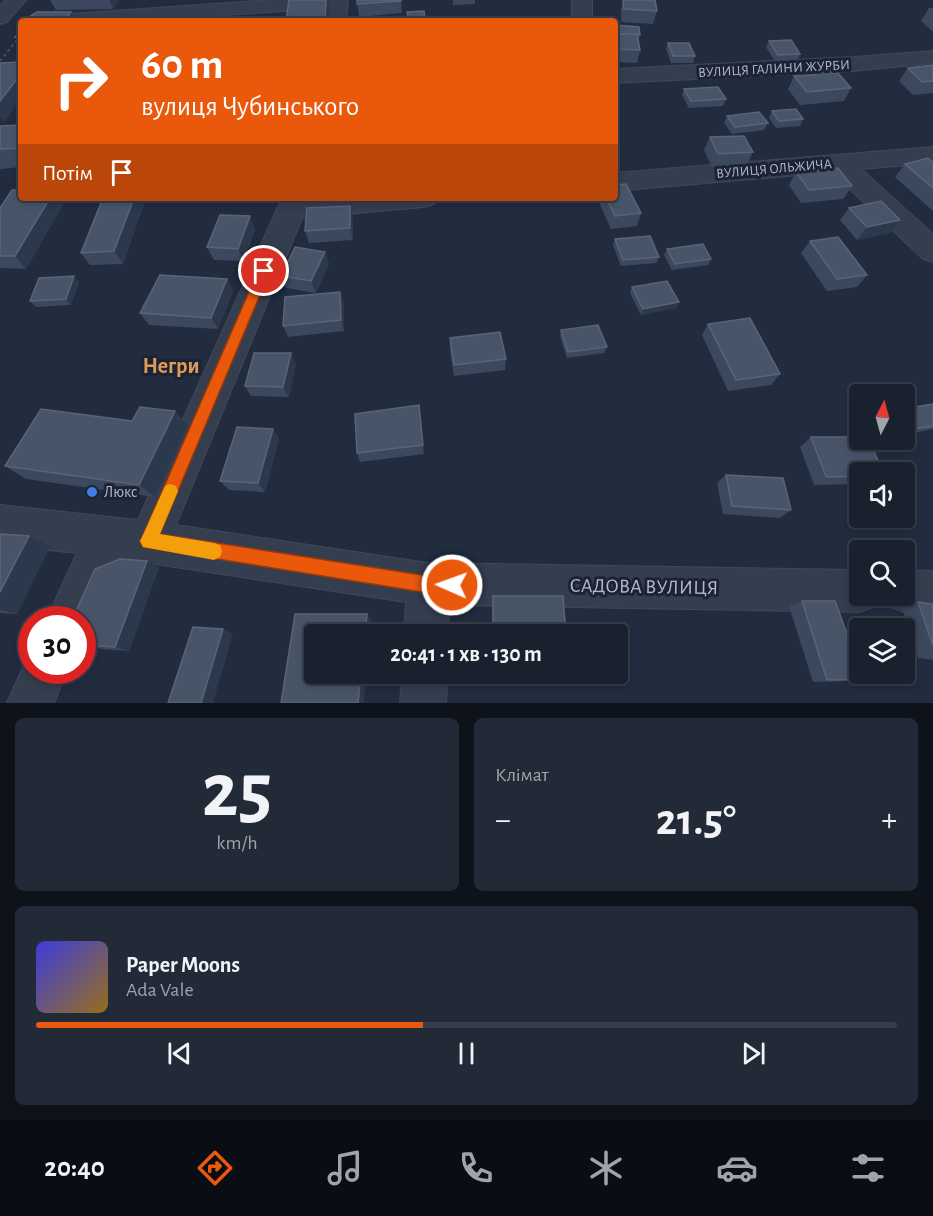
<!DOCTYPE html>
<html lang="uk">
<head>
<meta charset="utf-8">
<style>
  body { margin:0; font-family:"Alegreya Sans",sans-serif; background:#222937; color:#f1f3f6; height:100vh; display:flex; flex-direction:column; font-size:22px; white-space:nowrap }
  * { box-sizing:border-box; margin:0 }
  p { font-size:20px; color:#9fa3aa }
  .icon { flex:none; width:33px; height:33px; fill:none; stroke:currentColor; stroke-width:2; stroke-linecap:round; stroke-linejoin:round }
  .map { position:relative; height:703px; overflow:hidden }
  .drawer { display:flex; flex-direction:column; gap:15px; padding:15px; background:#0e121a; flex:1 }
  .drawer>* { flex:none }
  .banner { position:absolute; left:18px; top:18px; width:600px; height:183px; border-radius:6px; box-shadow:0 3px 9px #0003,0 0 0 2px #373e4b; background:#ea580c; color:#fff; overflow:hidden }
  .needle { width:39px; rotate:6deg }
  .controls { position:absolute; left:849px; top:384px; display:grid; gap:12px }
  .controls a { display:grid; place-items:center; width:66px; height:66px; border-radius:6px; background:#19212f; box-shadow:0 3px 9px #0003,0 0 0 2px #373e4b; font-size:30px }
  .speed { position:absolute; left:18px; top:606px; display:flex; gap:12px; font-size:30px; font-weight:700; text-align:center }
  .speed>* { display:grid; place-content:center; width:78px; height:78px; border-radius:50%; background:#19212f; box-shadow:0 3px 9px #0003,0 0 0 2px #373e4b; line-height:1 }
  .speed .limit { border:9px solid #d22; background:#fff; color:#111 }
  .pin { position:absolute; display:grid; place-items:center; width:51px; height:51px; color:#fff; margin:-26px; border:3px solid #fff; border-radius:50%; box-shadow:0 2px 6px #0007 }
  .me { position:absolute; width:66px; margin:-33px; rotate:272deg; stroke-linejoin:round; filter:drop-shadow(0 0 4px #0008) }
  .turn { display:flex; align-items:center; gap:21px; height:126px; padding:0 24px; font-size:27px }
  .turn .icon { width:78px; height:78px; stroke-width:2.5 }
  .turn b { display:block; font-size:42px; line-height:51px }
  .then { display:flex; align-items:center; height:57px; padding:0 24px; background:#0003; gap:12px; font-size:22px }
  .big { font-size:45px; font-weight:600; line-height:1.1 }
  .drawer .tile { flex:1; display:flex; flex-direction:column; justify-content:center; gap:9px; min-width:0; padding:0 21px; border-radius:9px; background:#222937 }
  .drawer .dial { align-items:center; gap:0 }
  .dial b { font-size:78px; line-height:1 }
  .song { display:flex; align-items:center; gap:18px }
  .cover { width:72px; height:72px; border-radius:9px; background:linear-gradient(135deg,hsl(240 70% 55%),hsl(40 70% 35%)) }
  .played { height:6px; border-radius:3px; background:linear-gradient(90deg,#ea580c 45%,#373e4b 45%) }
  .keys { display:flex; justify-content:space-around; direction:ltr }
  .heat { display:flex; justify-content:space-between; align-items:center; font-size:33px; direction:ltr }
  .drawer .tiles { flex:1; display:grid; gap:15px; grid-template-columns:1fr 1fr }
  .tile:last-child { grid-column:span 2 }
  .trip { position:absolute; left:304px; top:624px; width:324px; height:60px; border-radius:6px; background:#19212f; box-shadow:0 3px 9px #0003,0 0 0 2px #373e4b; font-weight:600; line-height:60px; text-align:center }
  .dock { display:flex; height:96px; justify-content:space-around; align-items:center; background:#0a0d13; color:#9fa3aa }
  .dock .icon { width:42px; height:42px }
  .dock .current { color:#ea580c }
  .dock b { font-size:27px; color:#f1f3f6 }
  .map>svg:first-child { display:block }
</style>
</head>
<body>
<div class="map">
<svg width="933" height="703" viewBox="0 0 933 703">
  <rect width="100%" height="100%" fill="#212c3f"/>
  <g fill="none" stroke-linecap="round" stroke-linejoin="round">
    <g stroke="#3f4758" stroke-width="2">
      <g id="minor">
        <path d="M5,0h21l-19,22 -7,2v-18z"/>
        <path d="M270,0h78l-2,21h-20l2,-13 -188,13h-94l3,-4 7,-2z"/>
        <rect x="572" y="0" width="20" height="21"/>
        <path d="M933,51v12l-79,8 -239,12v-14l239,-12z"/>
        <path d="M933,147v16l-72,6 72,65v28l-10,-3 -91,-87 -217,19v-18z"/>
        <path d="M282,198h156l-4,6 -10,3 -122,11 -126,307 252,38 432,7v26h19l-4,10 -15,6 -411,-7 -1,29h-44l2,-32 -290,-44 -33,77 -1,-15h-36l31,-67 -77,-8v-40l138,15z"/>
        <path d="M904,570l29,1v42l-29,-1 -15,-6 -4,-10h19z"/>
        <path d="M32,653v17h35l-13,33h-47l22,-49z"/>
        <path d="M402,674h46l-2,29h-46z"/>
      </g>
    </g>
    <path stroke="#3c5458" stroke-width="2" stroke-dasharray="3 3" stroke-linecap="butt" d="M0,61l21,-26"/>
    <use href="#minor" fill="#353e4f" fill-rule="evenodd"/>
  </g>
  <g fill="#3c485d">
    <path d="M50,0h69l-6,9 -57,1z"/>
    <path d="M357,0h44l1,13 -43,4z"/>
    <path d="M453,0h22v4l-22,1z"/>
    <path d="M623,0h32l2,11 -4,13 -32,-2v-13z"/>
    <path d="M929,8h4v24l-12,-11z"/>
    <path d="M424,11l1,10h-17l-1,-9z"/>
    <path d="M615,25l25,10 -2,7 2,8 -3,13 -22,-1z"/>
    <path d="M21,31v15l-6,-9z"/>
    <path d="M769,41l31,13 -3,7h-22l-9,-14z"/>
    <path d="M668,43l27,13 -2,7h-22l-5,-14z"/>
    <path d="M933,65v28l-20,2 -14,-14 9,-13z"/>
    <path d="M810,67l22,6 19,15 -7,13 -44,4 -12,-16 6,-13 12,-1z"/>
    <path d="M684,89l42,10 -3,7 -34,2 -7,-13z"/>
    <path d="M772,111l31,8 -3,7 -24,2 -7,-10z"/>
    <path d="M727,116l41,7 -4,7 -32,4 -8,-11z"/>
    <path d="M21,125v42l-21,2v-43z"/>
    <path d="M710,137l43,15 -6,13 -35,2 -8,-17z"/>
    <path d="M933,163v48l-38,-34 10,-13z"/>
    <path d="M796,172l56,14 -9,13 -42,4 -12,-18z"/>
    <path d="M103,198h43l-23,66 -33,1 -9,-12z"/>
    <path d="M598,198h17l26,15 -4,13 -26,3 -13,-29z"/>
    <path d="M64,203l-38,66 -26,-1v-60z"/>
    <path d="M849,208l51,12 -10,13 -33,7 -17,-20z"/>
    <path d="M353,218v22l-44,3 -4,-12z"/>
    <path d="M255,229l-11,32 -30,-1 -7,-13z"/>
    <path d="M615,239l44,18 -3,6 -35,3 -8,-21z"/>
    <path d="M810,241l57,34 -10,12 -30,4 -26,-38z"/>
    <path d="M667,249l44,10 -3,6 -36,5 -8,-15z"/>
    <path d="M325,252l4,12 -13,29 -30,-5 -5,-12z"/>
    <path d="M227,279l6,12 -15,38 -69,-4 -9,-12z"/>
    <path d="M79,282l-8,23 -35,2 -6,-6z"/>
    <path d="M632,287l47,15 -3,6 -35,7 -11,-22z"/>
    <path d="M344,304v27l-56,6 -5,-11z"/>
    <path d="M708,324l72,50 -9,11 -43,6 -26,-56z"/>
    <path d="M561,330l46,17 -3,6 -37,5 -7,-22z"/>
    <path d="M450,338l56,21 -1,11 -51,6 -4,-26z"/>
    <path d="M296,364l-7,33 -38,-1 -6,-10z"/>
    <path d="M933,404v25l-29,6v-26z"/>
    <path d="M419,405l5,49 -64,8 -3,-9z"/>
    <path d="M175,411l13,15 -33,71 -129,-18 -21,-13 127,-45z"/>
    <path d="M273,429l6,10 -14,53 -36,-2 -9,-9z"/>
    <path d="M811,437l49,35v12l-46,1 -14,-38z"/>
    <path d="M726,475l65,35 -11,8 -57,-4 -6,-31z"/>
    <path d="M0,534l50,12 -33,68 -17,-1z"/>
    <path d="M159,567l-30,84 -28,-2 -15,-4z"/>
    <path d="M493,596l73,38h-74v-33z"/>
    <path d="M802,601l61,78 -16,2 -34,1 -24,-76z"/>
    <path d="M918,602l15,2v56l-15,-2 -16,-51z"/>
    <path d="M493,674h76v7l-4,2 -72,-1z"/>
  </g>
  <g fill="#2c384c">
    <path d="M109,0h10l-6,9z"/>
    <path d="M326,0h3l1,4v17h-5z"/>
    <path d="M71,12l5,9h-12z"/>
    <path d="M21,74v25l-17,23 -4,-5v-16z"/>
    <path d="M50,198h10l4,5 -38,66 -11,-13z"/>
    <path d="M134,198h12l-23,66 -9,-13z"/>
    <path d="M350,206l3,12v22l-3,-12z"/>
    <path d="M250,216l5,13 -11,32 -6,-12z"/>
    <path d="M900,220l-10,13 -33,7 10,-13z"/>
    <path d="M325,252l4,12 -13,29 -5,-12z"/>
    <path d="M74,276l5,6 -8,23 -5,-6z"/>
    <path d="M227,279l6,12 -15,38 -7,-11z"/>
    <path d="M340,292l4,12v27l-3,-11z"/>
    <path d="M679,302l-3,6 -35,7 2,-6z"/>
    <path d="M291,353l5,11 -7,33 -6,-10z"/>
    <path d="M175,411l13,15 -33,71 -16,-12z"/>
    <path d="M273,429l6,10 -14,53 -7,-9z"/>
    <path d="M29,536l21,10 -33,68 -17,-4v-18z"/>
    <path d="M147,561l12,6 -30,84 -14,-4z"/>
    <path d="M367,614l5,7 -1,13h-6z"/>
    <path d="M223,629l10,5 -20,69h-12z"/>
    <path d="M361,674h6l-3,29h-6z"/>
  </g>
  <g fill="#485569" stroke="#596478" stroke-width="1.5">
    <path d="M289,0h37l-1,21h-39z"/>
    <path d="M357,0h44v1l-44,3z"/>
    <path d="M623,0h32l2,11 -33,-2z"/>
    <path d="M424,11l1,6 -17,1 -1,-6z"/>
    <path d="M37,12h34l-7,9h-35l1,-1h-6z"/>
    <path d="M378,17l1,4h-23v-3z"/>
    <path d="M615,25l24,2 1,8h-3v-1h-22z"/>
    <path d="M21,31v6h-6z"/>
    <path d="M615,34h22l3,16 -25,-1z"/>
    <path d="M791,40l9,14 -22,1 -9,-14z"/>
    <path d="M668,43h21l6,13h-22z"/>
    <path d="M21,62v12l-21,27v-38z"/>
    <path d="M933,65v16l-11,1 -14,-14z"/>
    <path d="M826,66l6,7h6l13,15 -44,4 -13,-16 22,-1 -6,-8z"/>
    <path d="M718,87l8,12 -35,2 -7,-12z"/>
    <path d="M796,109l7,10 -24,2 -7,-10z"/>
    <path d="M759,112l9,11 -33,4 -8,-11z"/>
    <path d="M21,125v23l-21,1v-23z"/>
    <path d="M744,136l9,16 -35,2 -8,-17z"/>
    <path d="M928,158l5,5v25l-28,-24z"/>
    <path d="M838,168l14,18 -43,4 -13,-18z"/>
    <path d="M626,184l15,29 -26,3 -9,-18h9v-13z"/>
    <path d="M12,190h9v8h29l-35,58h-15v-48z"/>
    <path d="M103,198h31l-20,53 -33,2z"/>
    <path d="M881,201l19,19 -33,7 -18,-19z"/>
    <path d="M350,206v22l-45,3 2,-23z"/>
    <path d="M220,215l30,1 -12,33 -31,-2z"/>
    <path d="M650,236l9,21 -36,3 -8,-21z"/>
    <path d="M838,237l29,38 -30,4 -27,-38z"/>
    <path d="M703,244l8,15 -36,5 -8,-15z"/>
    <path d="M295,247l30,5 -14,29 -30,-5z"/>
    <path d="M160,275l67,4 -16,39 -71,-5z"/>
    <path d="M74,276l-8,23 -36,2 9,-23z"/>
    <path d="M667,281l12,21 -36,7 -11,-22z"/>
    <path d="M340,292l1,28 -58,6 2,-29z"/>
    <path d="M750,318l30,56 -44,6 -28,-56z"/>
    <path d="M598,325l9,22 -39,5 -7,-22z"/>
    <path d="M500,332l6,27 -52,6 -4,-27z"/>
    <path d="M254,353h37l-8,34 -38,-1z"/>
    <path d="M933,404v22l-25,4 -4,-4v-17z"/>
    <path d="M419,405l4,40 -66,8 -2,-39z"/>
    <path d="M140,407l35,4 -36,74 -134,-19 36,-57 91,12z"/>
    <path d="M237,427l36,2 -15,54 -38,-2z"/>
    <path d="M811,437h49v3h9l14,32h-23v4l-34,1z"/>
    <path d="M726,475l57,3 8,32 -59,-4z"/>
    <path d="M0,534l29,2 -29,56z"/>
    <path d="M120,559l27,2 -32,86 -29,-2 -4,-4v-21h-10l23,-51z"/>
    <path d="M493,596h70l3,38h-73z"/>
    <path d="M802,601h33l25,68v5h1l2,5 -36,1z"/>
    <path d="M918,602l15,2v42z"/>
    <path d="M295,614h72l-2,20h-50v40h46l-3,29h-77z"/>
    <path d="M193,627l30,2 -22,74h-33z"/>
    <path d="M494,674h75v7l-75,-1z"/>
  </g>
  <path fill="#ea580c" stroke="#983908" stroke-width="1.5" d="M264,267l6,4 -110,263 268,42h24l7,3 2,6 -2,6 -7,2h-24l-285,-46 -3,-6 3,-6 115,-264z"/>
  <path fill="#f59e0b" d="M170,484l6,2 2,5 -18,43 54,9 6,2 2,6 -2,6 -6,3 -71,-13 -3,-6 3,-6 22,-49z"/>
  <circle fill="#3f7fe0" stroke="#1b2334" stroke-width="2" cx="92" cy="492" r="6"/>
  <g text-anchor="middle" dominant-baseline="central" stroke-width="6" stroke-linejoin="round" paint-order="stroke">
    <g font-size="14" fill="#b1b9ca" stroke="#1b2334">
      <text transform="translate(774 69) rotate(-3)">ВУЛИЦЯ ГАЛИНИ ЖУРБИ</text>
      <text transform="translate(774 169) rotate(-5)">ВУЛИЦЯ ОЛЬЖИЧА</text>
    </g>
    <g font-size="16" fill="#b1b9ca" stroke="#1b2334" text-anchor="start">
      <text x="104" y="492">Люкс</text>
    </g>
    <g font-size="20" fill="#b1b9ca" stroke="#1b2334">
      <text transform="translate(644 587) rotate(1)">САДОВА ВУЛИЦЯ</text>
    </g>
    <g font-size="22" font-weight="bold" fill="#de9b58" stroke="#1b2334">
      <text x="171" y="366">Негри</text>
    </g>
  </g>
</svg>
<div class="controls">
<a><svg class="needle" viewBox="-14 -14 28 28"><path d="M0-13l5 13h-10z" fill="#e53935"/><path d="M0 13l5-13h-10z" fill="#9fa3aa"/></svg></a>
<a><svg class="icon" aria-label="sound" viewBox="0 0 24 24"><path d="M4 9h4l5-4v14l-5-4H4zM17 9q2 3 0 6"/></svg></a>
<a><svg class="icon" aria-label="search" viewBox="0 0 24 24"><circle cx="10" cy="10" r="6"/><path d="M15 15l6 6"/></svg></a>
<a><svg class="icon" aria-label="layers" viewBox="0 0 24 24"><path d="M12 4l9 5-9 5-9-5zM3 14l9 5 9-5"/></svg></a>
</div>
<div class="speed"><div class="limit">30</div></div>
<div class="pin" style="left:264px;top:271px;background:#d93025"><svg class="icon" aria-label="arrive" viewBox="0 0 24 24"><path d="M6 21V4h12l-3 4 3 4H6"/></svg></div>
<svg class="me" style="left:452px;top:585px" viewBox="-20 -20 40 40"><circle r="17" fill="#ea580c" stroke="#fff" stroke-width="3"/><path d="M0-11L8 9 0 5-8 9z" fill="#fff"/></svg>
<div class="trip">20:41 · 1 хв · 130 m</div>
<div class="banner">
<div class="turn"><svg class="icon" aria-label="right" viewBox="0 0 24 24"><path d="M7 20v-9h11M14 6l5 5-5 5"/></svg><div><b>60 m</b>вулиця Чубинського</div></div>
<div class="then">Потім<svg class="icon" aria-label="arrive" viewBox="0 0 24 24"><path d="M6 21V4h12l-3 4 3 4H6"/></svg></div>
</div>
</div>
<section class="drawer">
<div class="tiles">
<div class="tile dial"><b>25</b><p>km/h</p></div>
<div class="tile"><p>Клімат</p>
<div class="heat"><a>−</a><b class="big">21.5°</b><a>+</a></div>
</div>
<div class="tile">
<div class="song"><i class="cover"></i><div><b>Paper Moons</b><p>Ada Vale</p></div></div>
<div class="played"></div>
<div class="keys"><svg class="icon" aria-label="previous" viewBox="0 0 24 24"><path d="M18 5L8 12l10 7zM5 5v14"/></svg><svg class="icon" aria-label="pause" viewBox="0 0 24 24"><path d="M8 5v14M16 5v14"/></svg><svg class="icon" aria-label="next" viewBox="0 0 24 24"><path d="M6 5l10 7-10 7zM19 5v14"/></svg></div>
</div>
</div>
</section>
<nav class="dock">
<b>20:40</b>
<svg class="icon current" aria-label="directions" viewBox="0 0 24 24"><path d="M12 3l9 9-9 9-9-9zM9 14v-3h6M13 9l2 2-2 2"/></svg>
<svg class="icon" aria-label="music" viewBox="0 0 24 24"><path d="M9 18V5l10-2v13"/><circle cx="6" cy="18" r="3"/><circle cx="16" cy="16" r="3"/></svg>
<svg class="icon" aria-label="phone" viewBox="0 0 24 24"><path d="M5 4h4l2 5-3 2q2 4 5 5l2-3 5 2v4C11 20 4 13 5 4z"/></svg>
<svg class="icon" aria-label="climate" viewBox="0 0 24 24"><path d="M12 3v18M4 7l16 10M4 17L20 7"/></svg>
<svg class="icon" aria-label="car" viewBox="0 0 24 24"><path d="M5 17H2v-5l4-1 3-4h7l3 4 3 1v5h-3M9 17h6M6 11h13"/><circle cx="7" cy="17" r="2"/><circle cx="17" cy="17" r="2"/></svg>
<svg class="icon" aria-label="filters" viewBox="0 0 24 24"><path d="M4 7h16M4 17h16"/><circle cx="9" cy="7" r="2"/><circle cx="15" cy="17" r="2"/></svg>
</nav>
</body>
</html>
